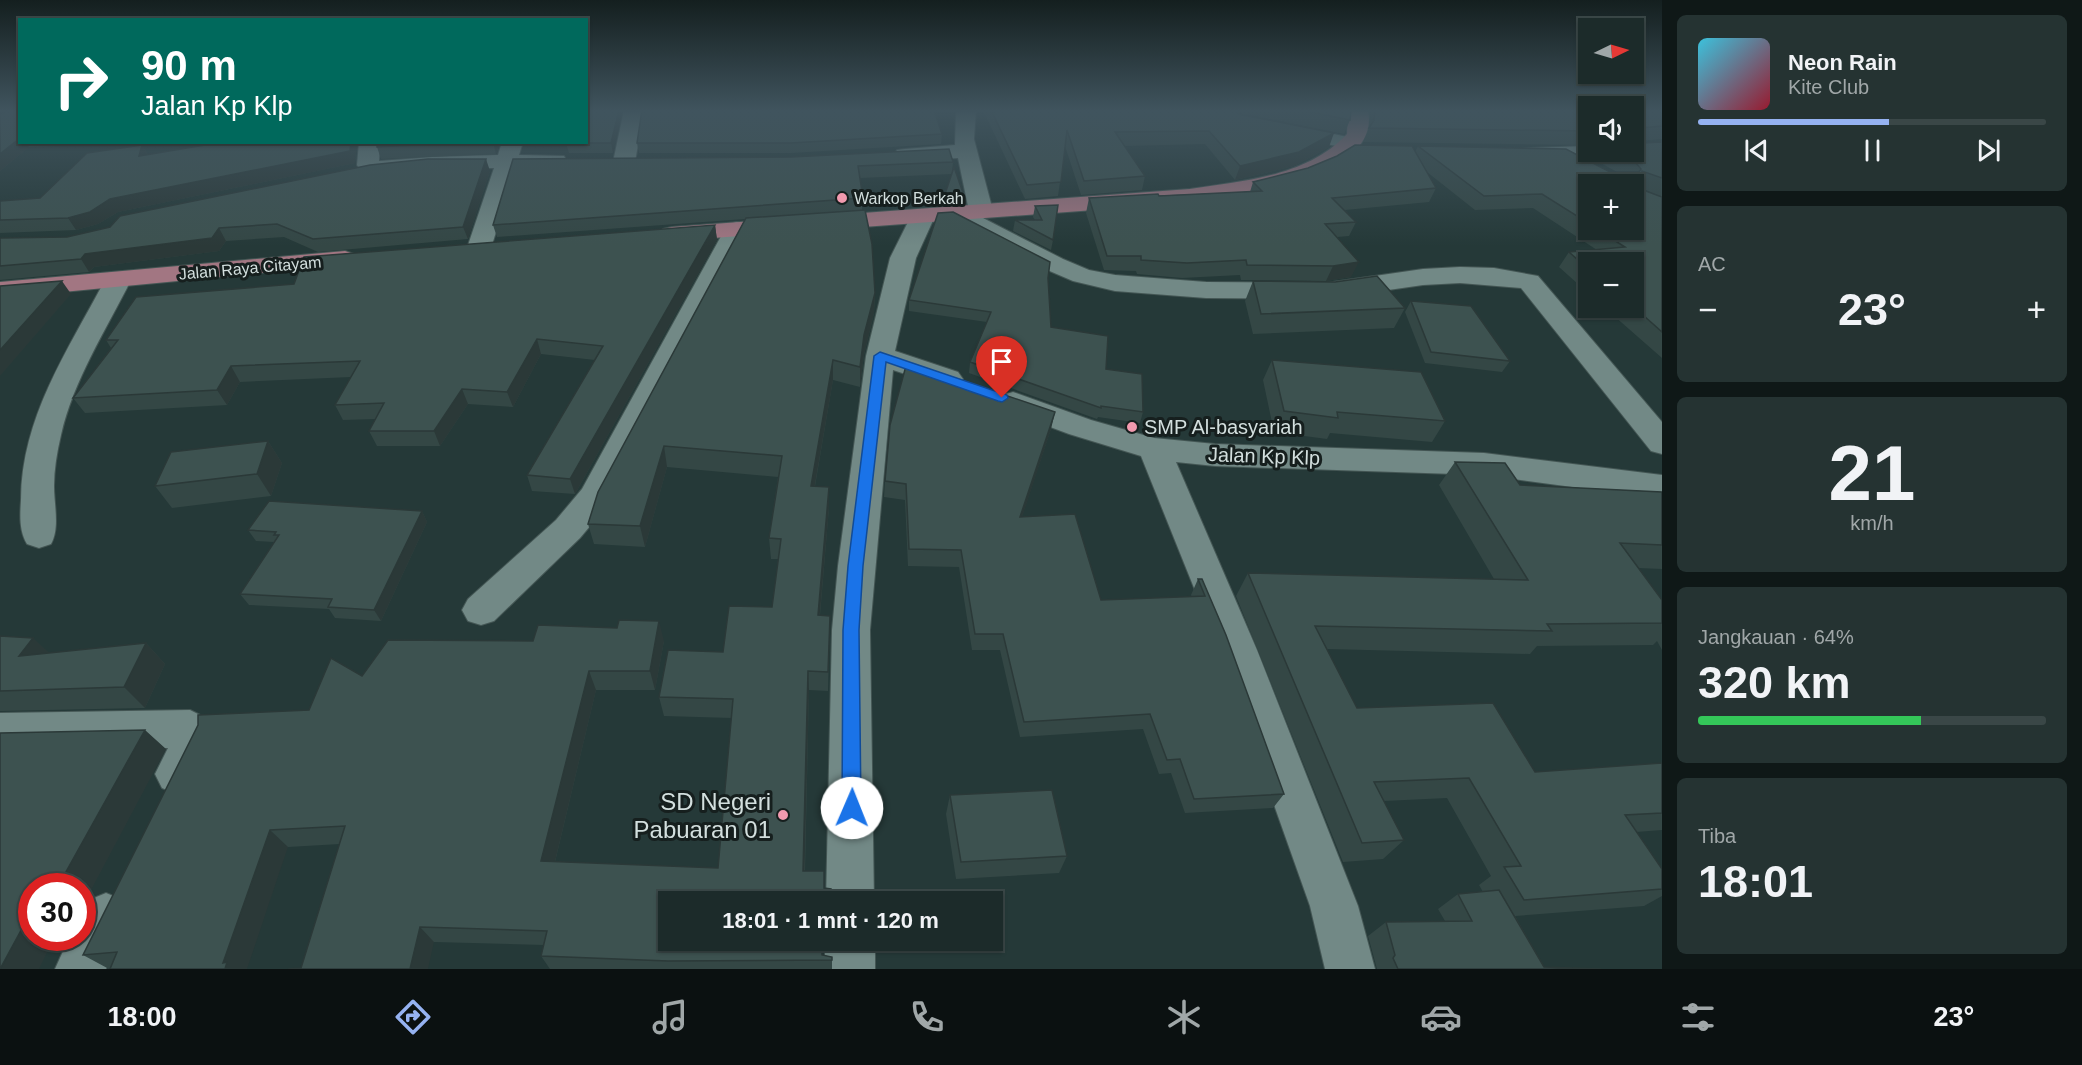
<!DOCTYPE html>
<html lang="id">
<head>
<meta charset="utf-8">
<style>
  body { margin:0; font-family:Helvetica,sans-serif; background:#253332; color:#f1f3f6; height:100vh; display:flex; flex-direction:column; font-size:22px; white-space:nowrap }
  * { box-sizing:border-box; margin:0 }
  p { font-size:20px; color:#a0a7a8 }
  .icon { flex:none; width:33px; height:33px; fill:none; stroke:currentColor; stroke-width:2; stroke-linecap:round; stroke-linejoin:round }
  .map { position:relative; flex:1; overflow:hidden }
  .side { display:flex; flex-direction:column; gap:15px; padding:15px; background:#0f1817; width:420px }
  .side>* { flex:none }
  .guide { position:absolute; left:18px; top:18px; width:570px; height:126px; border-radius:0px; box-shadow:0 2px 4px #0004,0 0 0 2px #3a4747; background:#00695c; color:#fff; overflow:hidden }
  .needle { width:39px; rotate:85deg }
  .fabs { position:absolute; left:1578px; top:18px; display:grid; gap:12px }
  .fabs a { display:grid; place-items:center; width:66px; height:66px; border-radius:0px; background:#1c2b2a; box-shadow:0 2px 4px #0004,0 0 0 2px #3a4747; font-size:30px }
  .speed { position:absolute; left:18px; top:873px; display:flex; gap:12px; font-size:30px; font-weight:700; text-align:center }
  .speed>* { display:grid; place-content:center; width:78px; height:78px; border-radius:50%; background:#1c2b2a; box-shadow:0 2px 4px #0004,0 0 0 2px #3a4747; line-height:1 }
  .speed .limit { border:9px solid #d22; background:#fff; color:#111 }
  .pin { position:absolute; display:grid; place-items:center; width:51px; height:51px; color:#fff; margin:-62px -26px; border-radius:50% 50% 50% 0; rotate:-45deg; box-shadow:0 0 6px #0007 }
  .pin .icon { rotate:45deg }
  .me { position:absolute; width:66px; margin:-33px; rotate:1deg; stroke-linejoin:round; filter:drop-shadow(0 0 4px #0008) }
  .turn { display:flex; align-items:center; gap:21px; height:126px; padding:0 24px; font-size:27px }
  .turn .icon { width:78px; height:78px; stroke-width:2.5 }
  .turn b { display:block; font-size:42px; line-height:51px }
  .big { font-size:45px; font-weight:700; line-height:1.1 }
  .side .card { flex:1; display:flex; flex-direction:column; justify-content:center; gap:9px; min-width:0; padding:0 21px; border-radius:9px; background:#253332 }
  .side .dial { align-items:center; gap:0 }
  .dial b { font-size:78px; line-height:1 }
  .song { display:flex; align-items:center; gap:18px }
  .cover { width:72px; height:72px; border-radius:9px; background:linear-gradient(135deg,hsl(190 70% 55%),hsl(350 70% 35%)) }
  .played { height:6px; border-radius:3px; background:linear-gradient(90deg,#95b2f1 55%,#3a4747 55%) }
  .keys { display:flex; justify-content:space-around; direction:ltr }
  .heat { display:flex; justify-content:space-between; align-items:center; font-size:33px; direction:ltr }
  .charge { height:9px; border-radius:4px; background:linear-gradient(90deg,#34c759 64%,#3a4747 0) }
  .trip { position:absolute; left:658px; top:891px; width:345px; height:60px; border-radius:0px; background:#1c2b2a; box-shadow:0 2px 4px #0004,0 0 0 2px #3a4747; font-weight:700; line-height:60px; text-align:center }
  .tab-bar { display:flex; height:96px; justify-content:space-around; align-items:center; background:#0b1111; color:#a0a7a8 }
  .tab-bar .icon { width:42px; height:42px }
  .tab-bar .selected { color:#95b2f1 }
  .tab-bar b { font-size:27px; color:#f1f3f6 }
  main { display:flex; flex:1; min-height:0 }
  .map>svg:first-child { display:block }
</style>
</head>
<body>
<main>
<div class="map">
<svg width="1662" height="969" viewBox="0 0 1662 969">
  <rect width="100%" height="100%" fill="#253938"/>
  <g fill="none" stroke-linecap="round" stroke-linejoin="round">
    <g stroke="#445654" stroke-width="2">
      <g id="minor">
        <path d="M624,110h20l-9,52 -3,5 -8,1 -8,-1 -3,-5z"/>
        <path d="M956,110h20l-2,29 19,72 -4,5 -6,2 80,41 26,11 26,5 91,7 120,1 97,-14 37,-2 34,1 44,8 124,146v32l-11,-3 -130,-163 -61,-5 -37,2 -97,14 -120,-1 -91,-7 -42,-10 -28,-12 -97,-51 -4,-5 4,-5 8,-2 13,5 -11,-53 -53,3 -8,-1 -3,-5 3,-5 8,-1 50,-4z"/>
        <path d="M1287,124l70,15 3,4 -3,4 -7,2 -70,-15 -3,-4 3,-4z"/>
        <path d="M359,142h21l-1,19 53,-4 66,-2 4,-13h21l-4,13 45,1 3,5 -3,5 -48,2 -25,80 -3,5 -9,2 -9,-2 -3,-5 27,-80 -62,1 -58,6 -14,-5 -3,-5z"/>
        <path d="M1588,146v6h31l-3,5 -8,1 -77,2 -8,-1 -3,-5 3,-5 8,-1z"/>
        <path d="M923,209l8,2 4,5 -19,42 -21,93 63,21 5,7 -5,7 -10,2 -55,-18 -23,260 4,272h-48l6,-272 6,-64 28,-210 24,-98 21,-42 4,-5z"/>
        <path d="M737,222l8,2 4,5 -143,278 -26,31 -86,83 -13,4 -13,-4 -6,-11 6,-11 88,-79 26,-31 143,-260 4,-5z"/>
        <path d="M118,272l9,3 4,5c-25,50 -58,101 -70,155 -4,17 -7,34 -7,51 0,19 6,42 -3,58l-12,4 -12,-4c-8,-13 -7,-29 -6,-44 0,-82 47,-150 84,-220l4,-5z"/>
        <path d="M1013,392l78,28 63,18 61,6 269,9 178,22v24l-178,-24 -269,-9 -39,-4 81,188 101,256 17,63h-50l-15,-63 -91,-256 -78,-194 -72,-22 -67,-25 -4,-7 4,-7z"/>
        <path d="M190,710l20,10 6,13 -1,10 -23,45 -15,6 -15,-6 -7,-14 13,-26 -168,3v-38z"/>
        <path d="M106,893l17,7 7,17 -24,52h-51l14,-31h13v-26l7,-12z"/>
        <rect x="825" y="940" width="50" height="29"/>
      </g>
    </g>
    <g stroke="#445654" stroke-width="2">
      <g id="major">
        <path d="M1348,110h20c14,70 -132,86 -178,93l-518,38 -9,-2 -3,-5 3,-5 9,-2 518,-38c54,-8 118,-13 157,-55z"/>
        <path d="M345,251l9,3 4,5 -4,5 -354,34v-16z"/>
      </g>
    </g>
    <use href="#minor" fill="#728986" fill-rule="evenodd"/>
    <use href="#major" fill="#a27682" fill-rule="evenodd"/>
  </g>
  <g fill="#344745" fill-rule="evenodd">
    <path d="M623,110l-10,43h-44l-3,-10z"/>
    <path d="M983,110h368l-1,10 -6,14 -104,-21 -2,1 91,33 -35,19 -59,14 -30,-36 -81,2 21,30 -3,14 -61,5 -16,-49 -7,50 -33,3z"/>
    <path d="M1370,110h218v36v-1l-225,-3 6,-13z"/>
    <path d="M1634,110h28v29l-24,2 5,2 19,-1v55l-19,-8v1l19,7v161l-57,-50h29l-46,-46v31l-29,-26 10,-15 28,-2 -64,-42 -58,2 -48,-38 9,16 -7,14 -84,8 11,12 -7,14 -12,1 14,40 -25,4 -85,-1 -1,-5 -58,3 -45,-4 -1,-3 -32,-1 -18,-57 3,-15 161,-6 3,-10 162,-30 3,-6 192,26h7l-20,-11 6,-9h31zM1588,184l46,46h-46z"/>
    <path d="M0,113l20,29h68l-3,3 -56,2 -29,24z"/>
    <path d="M942,134l-1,10 -150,9h-152l-2,-10z"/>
    <path d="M223,142h134l-2,21 -237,49 -20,12 -22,6 -76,3v-32l40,-3 102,-53 6,10z"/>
    <path d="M377,142h123l-4,12 -115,5 -4,-12z"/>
    <path d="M513,159l440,3 -1,11 11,20 -1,10 -18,2 1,-11 7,-20 -92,4 3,20 -1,12 13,83 -1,20 -10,42 -4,32 -27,-7 -18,106 14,22 -9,107 10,1 -2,75 -19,-1 -4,181 -136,31 154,53 9,2v12h-282l-9,-13 3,-11 -110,-3 -133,26 39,-124 -52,3 -179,122 -26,-14 226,-245 53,-34 302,-35 -9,49h-59l-41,172 163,6 14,-150 -68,-2 -5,-19 64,-45 49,-45 6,-48h-7l-2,-21 9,-61 -111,-10 -22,80 -51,-3 -6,-20 157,-305 -248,18 -4,-12z"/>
    <path d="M490,171l-22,68 -150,13 -34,-15 -58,4 -7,10 -125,16 -5,5 -89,8v-42l67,-1z"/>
    <path d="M1035,206l18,34 -2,10 -38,-19 2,-11h20l-2,-3z"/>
    <path d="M715,225l2,15 -142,254 -43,-3 -5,-16 68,-115 -54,-6 -28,53 -45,-3 -28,42h-63l-8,-15 7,-12 -33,1 -8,-15 16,-28 -111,5 -13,23 -142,8 -12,-15 38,-50 -5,-8 188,-56z"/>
    <path d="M1048,278l3,49 55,42 37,43 -3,11 -42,-6 -1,2 -128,-46 1,-11 17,-40 -78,-11v-11z"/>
    <path d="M1253,281l152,27 -11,20 -141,6 -8,-33z"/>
    <path d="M1411,301l99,60 -8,11 -77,-9 -20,-51z"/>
    <path d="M1272,360l173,61 -13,21 -102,-9 -3,6 -53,-7 -11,-52z"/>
    <path d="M1051,429l-29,87 79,84 91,-3 -1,-2 7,-16 86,215 -11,14 -88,5 -14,-40 -12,1 -16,-45 -123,8 -20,-87h-28l-13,-83 -51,-1 -3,-66 -21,-3 1,-16z"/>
    <path d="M268,441l14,22 -11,33 -99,12 -17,-22z"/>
    <path d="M1455,462l65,23 142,7v77l-24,-1 24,32v50l-5,-9 -4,4 -116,1 -7,8 -203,-5 30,59 178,64 127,-9v67l-26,2 26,37v27l-18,10 -129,10 29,51 57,2h-224l-9,-33 18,-14 59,-1 -7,-12 20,-15 25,-2 -4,-7 12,-9 -44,-78 -63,3 20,39 -21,19 -40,3 -107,-266 12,-23 246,6 -55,-94z"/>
    <path d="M422,511l5,11 -46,99 -46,-3 -6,-9 -80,-4 -9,-11 34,-52 -18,-1 -8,-11z"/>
    <path d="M0,636l49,17 97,-10 19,21 -20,44 -145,3z"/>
    <path d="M950,795l117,61 -8,17 -103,6 -10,-65z"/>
  </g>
  <g fill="#2b3938">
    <path d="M619,110h4l-10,43 -2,-10z"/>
    <path d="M1334,133l-5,14 -35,19 -59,14 5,-14z"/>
    <path d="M1641,136l-7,11v-9z"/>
    <path d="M20,138v4h5l4,5 -29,24v-17z"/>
    <path d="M351,142h6l-2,21 -237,49 -20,12 -22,6 -8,-12 42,-19z"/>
    <path d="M493,142h7l-4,12z"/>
    <path d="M142,145l7,12 -10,-1z"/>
    <path d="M486,159l4,12 -22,68 -5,-12z"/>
    <path d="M715,225l2,15 -142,254 -5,-15z"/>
    <path d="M219,228l7,13 -7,10 -125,16 -5,5 -8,-13 4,-5z"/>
    <path d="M1359,262l-8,15 -25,4 7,-15z"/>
    <path d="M62,281l9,13 -71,82v-26z"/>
    <path d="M875,293l-1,20 -10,42 -4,32v-20l4,-32z"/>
    <path d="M537,339l4,15 -28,53 -6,-15z"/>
    <path d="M833,360v20l-22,127v-21z"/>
    <path d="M231,366l9,16 -13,23 -10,-15z"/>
    <path d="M462,389l6,15 -28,42 -6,-15z"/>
    <path d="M1055,412l-4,17 -34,104 3,-16z"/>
    <path d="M268,441l14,22 -11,33 -14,-22z"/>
    <path d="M664,446l3,21 -22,80 -5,-21z"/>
    <path d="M829,487v21l-11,127v-20z"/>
    <path d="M422,511l5,11 -46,99 -7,-11z"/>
    <path d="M659,621l5,20 -9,49 -5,-19z"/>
    <path d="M33,638l23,21 -37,-3z"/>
    <path d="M146,643l19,21 -20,44 -21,-21z"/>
    <path d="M589,671l7,19 -45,188 -10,-17z"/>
    <path d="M808,671l1,19 -5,197 -1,-16z"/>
    <path d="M145,730l21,19 -84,158v-21h-24z"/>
    <path d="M270,830l18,17 -41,122h-22l-2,-6z"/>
    <path d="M32,910v28h22l-15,31h-38z"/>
    <path d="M420,927l14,15 -6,27h-18z"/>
  </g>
  <g fill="#3d5250" stroke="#2b3938" stroke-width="1.5">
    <path d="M8,110h12v28l-20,16v-41h4z"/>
    <path d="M586,110h33l-8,33h-45l1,-1h19z"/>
    <path d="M642,110h292l8,24 -151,9h-154z"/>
    <path d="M991,110h245l2,4 96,19 -35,19 -59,14 -31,-35 -94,1 30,44 -61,5 -17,-51 -6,52 -34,3z"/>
    <path d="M1301,110h50l-1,10z"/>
    <path d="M1375,110h213v21l-219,-3 5,-8z"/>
    <path d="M1634,110h28v16l-21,2v8l-7,2z"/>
    <path d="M1634,139l9,4 19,-1v36l-20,-7 1,19 19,7v135l-28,-25v-45h-46v7l-19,-17 56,-5 -27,-17h36v-46h-46v39l-46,-29 -58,2 -66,-50 148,3 44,23h29l2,-3 -5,-6 -23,-11h21z"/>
    <path d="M223,142h128l-1,9 -240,48 -20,13 -22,6 -68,2v-19l40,-3 47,-45 55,-8 -3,11z"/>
    <path d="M377,142h103l-103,5z"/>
    <path d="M1355,145l57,1 24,42 -104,10 24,24 -31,2 34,38 -26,4 -86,-1 -1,-5 -59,3 -46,-3v-4h-34l-18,-58 69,-4 1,2 103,-5 -9,-9 55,-14 29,-12z"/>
    <path d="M949,149l4,13 -95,4 5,32 -370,27 20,-66 278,-2z"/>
    <path d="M428,159h58l-23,68 -150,12 -36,-15 -58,4 -7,10 -127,16 -4,5 -81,7v-28l67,-1 43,-10 10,-11 250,-51z"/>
    <path d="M954,167l9,26 -18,1z"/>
    <path d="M1058,205l-5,35 -38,-20h27l-7,-14z"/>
    <path d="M865,210l7,34 3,49 -11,42 -4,32 -27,-7 -22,126 18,1 -11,128 12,1 -2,56 -20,-1 -5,200h21v17l7,1v13h-162v38h153v15l10,2v3l-164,1 -127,-5 6,-25 -127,-4 -10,42h-122l13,-1 44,-142 -75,4 -47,133 4,-1 -2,7h-115l7,-17 -34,3 115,-230v-10l111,-5 22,-52 31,18 26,-36 145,1 5,-16 79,3 2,-8 40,1 -9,50h-61l-48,190 177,7 15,-169 -74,-2 9,-47 55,2 6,-46 43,1 9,-68 -12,-1 13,-82 -118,-10 -24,80 -52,-2 10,-32 148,-274z"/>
    <path d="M953,212l97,50 -2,16 3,49 57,9 -2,33 36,5 1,38 -42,-6v2l-131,-46 21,-50 -82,-12 29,-87z"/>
    <path d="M715,225l-145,254 -43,-4 76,-129 -66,-7 -30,53 -45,-3 -28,42h-65l15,-28 -49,2 25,-44 -129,5 -14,24 -144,8 45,-58h-12l30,-43 158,-13 10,-27z"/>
    <path d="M1377,276l28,32 -144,6 -8,-33 82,1z"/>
    <path d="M62,281l-62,69v-64z"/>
    <path d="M1411,301l60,5 39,55 -79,-9z"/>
    <path d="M1272,360l149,12 24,49 -108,-9 1,6 -54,-7z"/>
    <path d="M907,362l148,50 -35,105 55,-3 26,86 104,-4 -7,-17h4l24,56 58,159 -90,5 -14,-40 -13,1 -17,-46 -126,8 -21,-88h-28l-14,-84 -52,-1 -3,-65 -21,-3 5,-56z"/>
    <path d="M268,441l-11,33 -102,12 16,-34z"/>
    <path d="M1455,462l50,1 15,22 142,7v53l-42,-2 42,57v23l-115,1 5,7 -237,-5 42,82 136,-5 42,69 127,-9v50l-37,2 37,54v20l-138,11 -20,-33 17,-1 -52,-88 -95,4 30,58 -42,3 -114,-270 280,7z"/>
    <path d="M269,501l153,10 -48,99 -46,-3 4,-8 -92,-5 39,-59h-5l2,-3 -28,-2z"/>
    <path d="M0,636l33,2 -14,18 127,-13 -22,44 -124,4z"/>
    <path d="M145,730l-87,156h-26v24l-32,59v-236z"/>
    <path d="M1052,790l15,66 -106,6 -11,-67z"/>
    <path d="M1499,890l45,77 57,2h-203l-5,-11 2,-3 -9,-33 86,-1 -14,-27z"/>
  </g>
  <linearGradient id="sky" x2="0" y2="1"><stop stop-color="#141f1f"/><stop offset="0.45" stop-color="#40545e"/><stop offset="1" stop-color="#40545e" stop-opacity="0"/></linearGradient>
  <rect width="1662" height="246" fill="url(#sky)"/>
  <path fill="#1a73e8" stroke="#114b97" stroke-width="1.5" d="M880,352l127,43 1,3 -6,4 -4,-1 -112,-39 -23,204 -4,64 2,178 -3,7 -6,2 -7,-2 -3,-7 1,-178 5,-64 26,-210z"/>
  <g fill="#f29aaf" stroke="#161f1e" stroke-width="2">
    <circle cx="842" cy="198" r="6"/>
    <circle cx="1132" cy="427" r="6"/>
    <circle cx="783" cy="815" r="6"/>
  </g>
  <g text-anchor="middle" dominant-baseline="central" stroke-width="6" stroke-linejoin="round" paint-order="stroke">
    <g font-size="16" fill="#d3dfde" stroke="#161f1e" text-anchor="start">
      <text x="854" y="198">Warkop Berkah</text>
    </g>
    <g font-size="16" fill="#d3dfde" stroke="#161f1e">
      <text transform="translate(250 268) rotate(-5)">Jalan Raya Citayam</text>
    </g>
    <g font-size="20" fill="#d3dfde" stroke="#161f1e" text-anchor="start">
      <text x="1144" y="427">SMP Al-basyariah</text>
    </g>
    <g font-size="20" fill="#d3dfde" stroke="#161f1e">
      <text transform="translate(1264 456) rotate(2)">Jalan Kp Klp</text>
    </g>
    <g font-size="24" fill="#d3dfde" stroke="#161f1e" text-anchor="end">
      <text x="771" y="801">SD Negeri<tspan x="771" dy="28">Pabuaran 01</tspan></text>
    </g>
  </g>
</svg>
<div class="fabs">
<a><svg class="needle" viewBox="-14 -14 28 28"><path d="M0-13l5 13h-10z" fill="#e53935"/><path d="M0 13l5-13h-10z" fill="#a0a7a8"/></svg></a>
<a><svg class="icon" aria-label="sound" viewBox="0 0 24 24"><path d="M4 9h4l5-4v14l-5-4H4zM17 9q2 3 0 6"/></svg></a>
<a>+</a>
<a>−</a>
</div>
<div class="speed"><div class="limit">30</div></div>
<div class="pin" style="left:1002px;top:398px;background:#d93025"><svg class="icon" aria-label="arrive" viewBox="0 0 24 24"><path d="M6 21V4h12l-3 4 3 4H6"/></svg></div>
<svg class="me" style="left:852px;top:808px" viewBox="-20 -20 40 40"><circle r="19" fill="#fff"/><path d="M0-13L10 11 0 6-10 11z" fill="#1a73e8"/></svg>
<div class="trip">18:01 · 1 mnt · 120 m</div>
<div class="guide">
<div class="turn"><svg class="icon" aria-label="right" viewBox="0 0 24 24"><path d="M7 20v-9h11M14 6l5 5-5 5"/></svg><div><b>90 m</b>Jalan Kp Klp</div></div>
</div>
</div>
<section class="side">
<div class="card">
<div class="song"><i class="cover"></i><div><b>Neon Rain</b><p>Kite Club</p></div></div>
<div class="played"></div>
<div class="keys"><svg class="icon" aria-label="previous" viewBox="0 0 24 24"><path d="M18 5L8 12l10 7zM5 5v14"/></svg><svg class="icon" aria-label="pause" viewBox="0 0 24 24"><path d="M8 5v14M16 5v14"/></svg><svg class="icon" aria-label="next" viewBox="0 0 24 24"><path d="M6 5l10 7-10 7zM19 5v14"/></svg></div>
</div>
<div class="card"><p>AC</p>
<div class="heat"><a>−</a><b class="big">23°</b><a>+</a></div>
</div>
<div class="card dial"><b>21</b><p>km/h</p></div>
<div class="card"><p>Jangkauan · 64%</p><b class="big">320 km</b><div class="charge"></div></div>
<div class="card"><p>Tiba</p><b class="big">18:01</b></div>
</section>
</main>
<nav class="tab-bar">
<b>18:00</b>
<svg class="icon selected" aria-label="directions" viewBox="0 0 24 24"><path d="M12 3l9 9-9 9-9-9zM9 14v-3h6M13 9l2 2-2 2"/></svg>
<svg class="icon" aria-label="music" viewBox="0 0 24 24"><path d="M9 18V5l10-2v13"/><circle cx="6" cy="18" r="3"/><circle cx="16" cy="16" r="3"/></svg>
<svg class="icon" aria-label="phone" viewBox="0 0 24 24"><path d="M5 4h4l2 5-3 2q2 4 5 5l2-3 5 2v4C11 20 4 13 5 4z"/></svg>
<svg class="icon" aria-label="climate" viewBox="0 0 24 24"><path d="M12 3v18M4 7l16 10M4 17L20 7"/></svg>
<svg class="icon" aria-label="car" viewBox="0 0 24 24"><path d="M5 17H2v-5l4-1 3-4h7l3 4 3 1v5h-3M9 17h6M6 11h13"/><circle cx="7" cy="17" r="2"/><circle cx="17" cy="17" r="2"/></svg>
<svg class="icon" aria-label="filters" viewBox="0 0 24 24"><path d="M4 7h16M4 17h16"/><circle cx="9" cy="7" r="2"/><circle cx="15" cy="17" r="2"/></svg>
<b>23°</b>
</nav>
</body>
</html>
